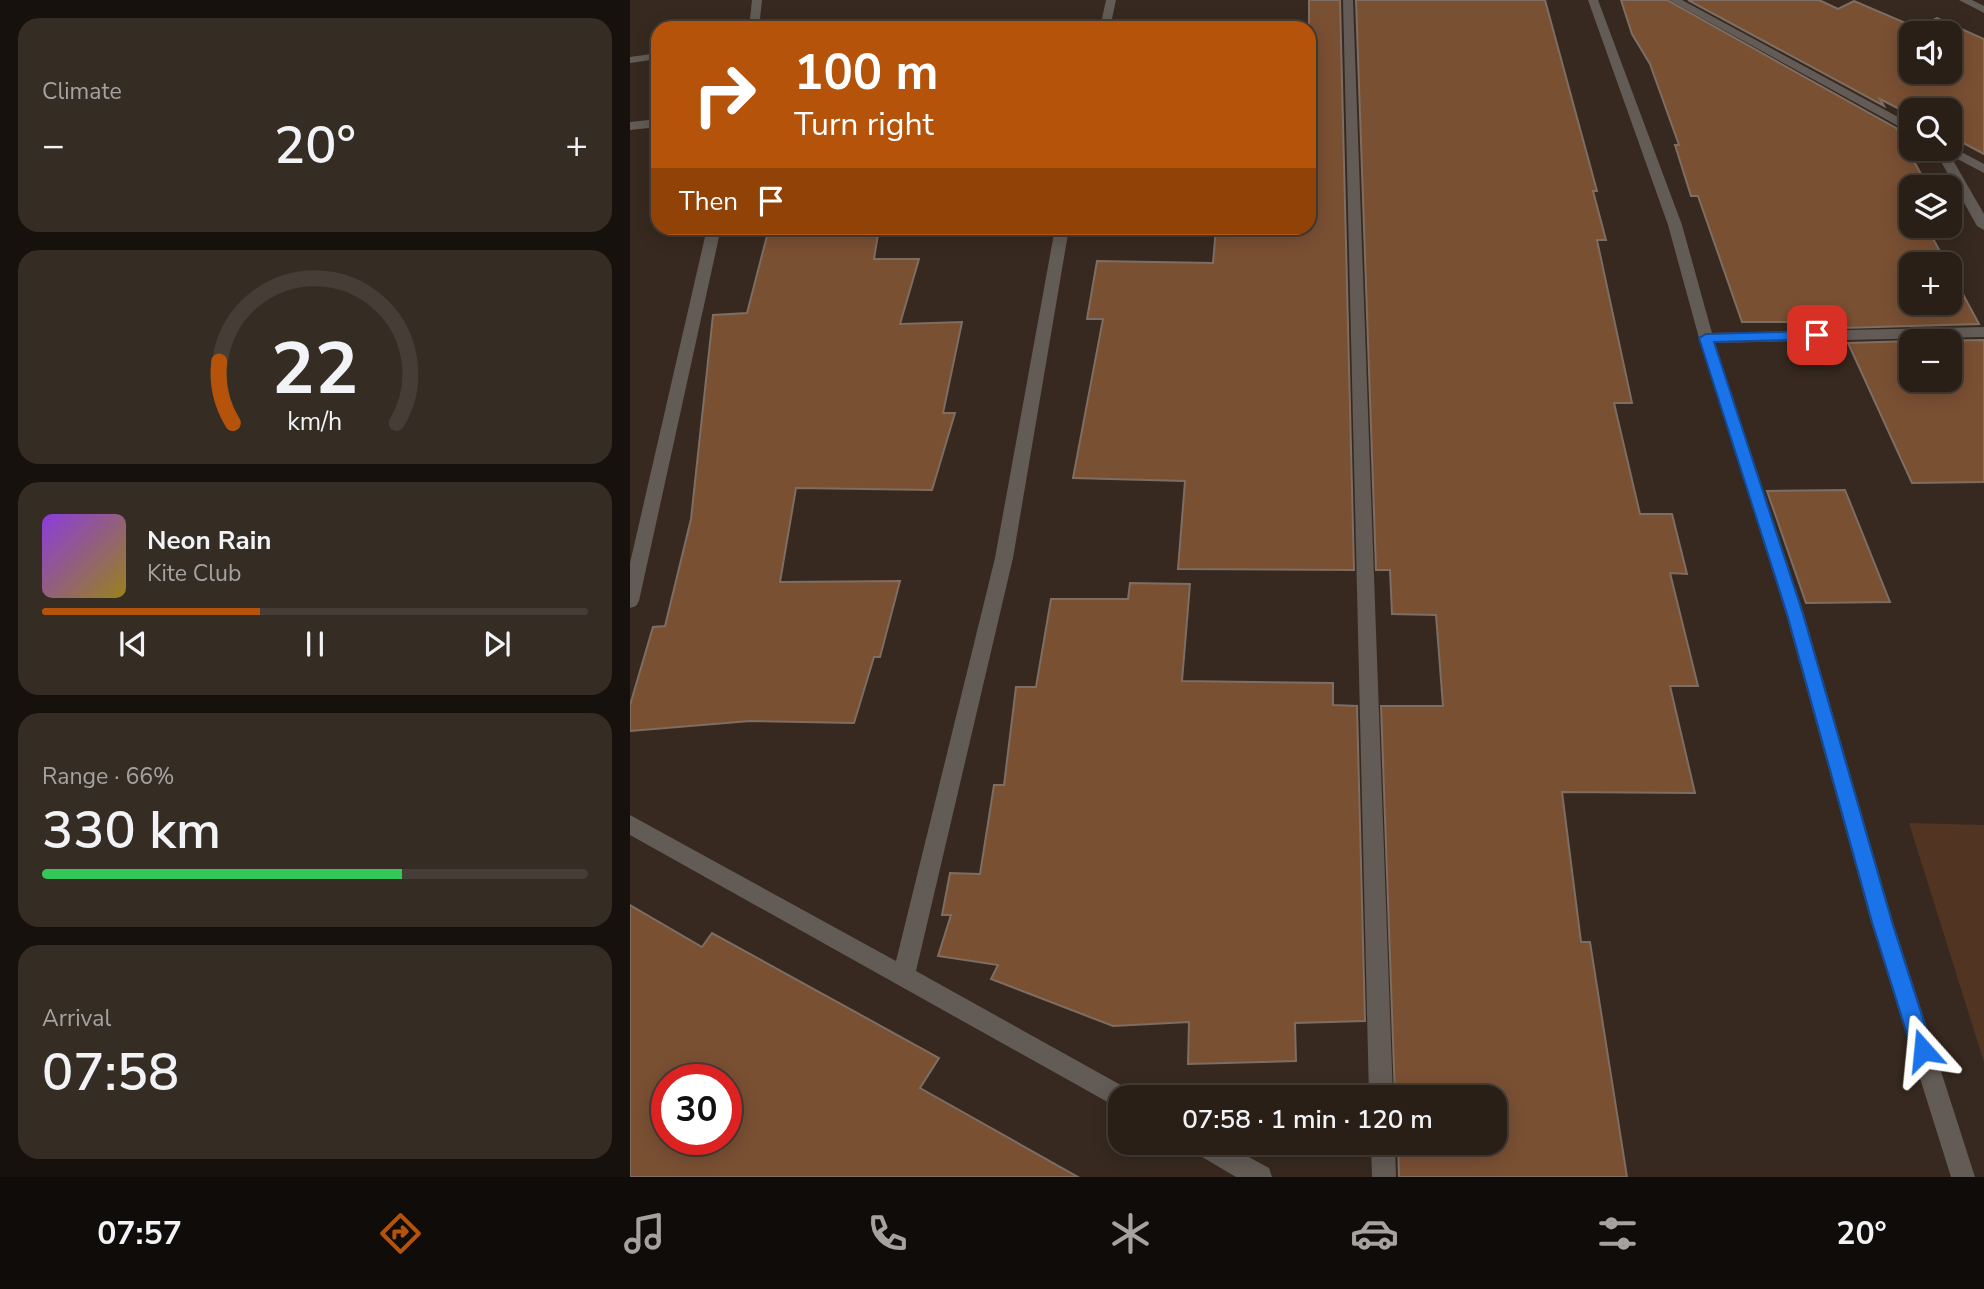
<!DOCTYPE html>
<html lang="en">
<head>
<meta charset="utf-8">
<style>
  body { margin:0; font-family:"Nunito Sans",sans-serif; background:#352c24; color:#f1f3f6; height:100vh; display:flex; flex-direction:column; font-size:26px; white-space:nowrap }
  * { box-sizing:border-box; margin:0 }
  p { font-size:23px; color:#a5a2a1 }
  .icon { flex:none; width:38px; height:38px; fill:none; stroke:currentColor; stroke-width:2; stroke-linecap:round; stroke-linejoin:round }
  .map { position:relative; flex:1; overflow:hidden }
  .drawer { display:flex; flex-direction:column; gap:18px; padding:18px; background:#17110d; width:630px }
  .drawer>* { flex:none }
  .banner { position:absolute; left:21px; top:21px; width:665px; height:214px; border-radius:21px; box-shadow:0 4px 18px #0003,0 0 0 2px #453d36; background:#b45309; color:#fff; overflow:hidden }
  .tools { position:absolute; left:1269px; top:21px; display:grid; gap:14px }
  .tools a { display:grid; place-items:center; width:63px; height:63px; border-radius:14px; background:#291f17; box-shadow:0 4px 18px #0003,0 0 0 2px #453d36; font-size:35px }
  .speed { position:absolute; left:21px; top:1064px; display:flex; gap:14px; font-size:35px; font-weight:700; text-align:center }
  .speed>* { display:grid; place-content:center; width:91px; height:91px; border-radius:50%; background:#291f17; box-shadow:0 4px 18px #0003,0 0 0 2px #453d36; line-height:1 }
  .speed .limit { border:10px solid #d22; background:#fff; color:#111 }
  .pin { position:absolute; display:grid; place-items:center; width:60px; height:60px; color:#fff; margin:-30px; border-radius:14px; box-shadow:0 4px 10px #0006 }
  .me { position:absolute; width:77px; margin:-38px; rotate:342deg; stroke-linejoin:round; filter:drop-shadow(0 0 5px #0008) }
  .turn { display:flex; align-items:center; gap:24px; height:147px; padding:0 28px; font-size:32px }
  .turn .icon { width:91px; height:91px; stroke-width:2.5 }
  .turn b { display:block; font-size:49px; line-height:60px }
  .then { display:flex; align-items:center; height:66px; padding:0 28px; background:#0003; gap:14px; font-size:26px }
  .big { font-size:52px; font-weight:600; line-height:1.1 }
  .drawer .card { flex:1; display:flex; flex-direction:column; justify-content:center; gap:10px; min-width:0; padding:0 24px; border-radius:21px; background:#352c24 }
  .drawer .dial { align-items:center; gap:0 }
  .dial svg { height:182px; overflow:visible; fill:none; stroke:#453d36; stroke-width:7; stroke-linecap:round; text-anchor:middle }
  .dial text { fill:#f1f3f6; stroke:none }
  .song { display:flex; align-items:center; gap:21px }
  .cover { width:84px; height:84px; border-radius:10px; background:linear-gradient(135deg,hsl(270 70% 55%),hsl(50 70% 35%)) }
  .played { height:7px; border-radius:4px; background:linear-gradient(90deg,#b45309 40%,#453d36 40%) }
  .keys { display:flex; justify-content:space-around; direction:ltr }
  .heat { display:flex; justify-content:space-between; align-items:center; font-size:38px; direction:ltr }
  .charge { height:10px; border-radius:5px; background:linear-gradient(90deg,#34c759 66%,#453d36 0) }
  .trip { position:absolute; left:478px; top:1085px; width:399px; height:70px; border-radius:21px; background:#291f17; box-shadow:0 4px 18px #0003,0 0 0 2px #453d36; font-weight:600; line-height:70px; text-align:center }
  .dock { display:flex; height:112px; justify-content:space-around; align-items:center; background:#100c09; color:#a5a2a1 }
  .dock .icon { width:49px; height:49px }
  .dock .active { color:#b45309 }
  .dock b { font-size:32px; color:#f1f3f6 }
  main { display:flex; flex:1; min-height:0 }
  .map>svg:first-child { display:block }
</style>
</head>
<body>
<main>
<section class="drawer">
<div class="card"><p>Climate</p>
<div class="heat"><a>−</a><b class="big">20°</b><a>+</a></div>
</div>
<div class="card dial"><svg viewBox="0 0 100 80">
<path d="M14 69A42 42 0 1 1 86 69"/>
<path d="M14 69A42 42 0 0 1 8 42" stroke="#b45309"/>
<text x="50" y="56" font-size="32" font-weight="700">22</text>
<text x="50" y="72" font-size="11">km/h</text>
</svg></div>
<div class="card">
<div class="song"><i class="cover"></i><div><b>Neon Rain</b><p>Kite Club</p></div></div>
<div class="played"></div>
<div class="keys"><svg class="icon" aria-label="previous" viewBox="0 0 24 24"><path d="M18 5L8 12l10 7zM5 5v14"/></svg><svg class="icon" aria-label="pause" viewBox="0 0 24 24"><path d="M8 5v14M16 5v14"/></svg><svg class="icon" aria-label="next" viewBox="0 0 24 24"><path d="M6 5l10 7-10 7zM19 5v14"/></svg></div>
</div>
<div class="card"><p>Range · 66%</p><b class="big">330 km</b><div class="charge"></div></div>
<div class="card"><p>Arrival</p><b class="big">07:58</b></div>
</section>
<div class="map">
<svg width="1354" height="1177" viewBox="0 0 1354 1177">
  <rect width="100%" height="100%" fill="#37291f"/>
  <path fill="#513522" d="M1279,823l75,2v237z"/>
  <g fill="#7a5033" stroke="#7d6d62" stroke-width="2" fill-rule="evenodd">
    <path d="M679,0h31l14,570 -176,-1 7,-88 -112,-3 30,-159h-16l10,-58 116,2 3,-35h93z"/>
    <path d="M726,0h189l52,191h-4l13,49h-9l35,163h-18l26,111h32l15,60 -17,-1 28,113h-28l25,107 -133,-1 19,150h9l37,235h-228l-1,-34h96v-46h-99l-14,-391h62l-7,-91 -44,-1 -2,-44h-14z"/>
    <path d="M991,0h46l229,128 32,59h-23l6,12v27h15l21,38h-36v39h39v-33l29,54 -137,4 -3,-6h-97l-44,-126h-7l-16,-51h4l-29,-81 -18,-30z"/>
    <path d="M1058,0h131l19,9 16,-8 63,27 20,-10 47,21v115l-34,-18v-26h-39v5l-31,-16 4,7zM1281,33h39v39h-39z"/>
    <path d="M139,228h110l-5,31h45l-19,65 62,-2 -19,91h12l-23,77 -136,-2 -16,94 120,-1 -20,76h-6l-20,66 -104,-2 -120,10v-26l23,-78 12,-1 26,-107 22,-204 34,-2z"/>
    <path d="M1354,340v142l-72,1 -64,-140 63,-2v39h39v-39h-39z"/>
    <path d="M1215,490l45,112 -84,1 -39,-112z"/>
    <path d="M500,583l60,1 -8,97 151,2v22l24,1 8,315 -70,2 1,38 -108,3 1,-42 -76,4 -122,-47 7,-14 -60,-9 13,-41h-9l8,-42 30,1 14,-89h10l12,-98h20l15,-88h77z"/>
    <path d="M0,905l72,42 10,-14 227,125 -19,30 158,89h-448zM37,1080h59v59h-59z"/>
  </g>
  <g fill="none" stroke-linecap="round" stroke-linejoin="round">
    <g fill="#625b56" fill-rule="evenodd">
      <path d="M122,0h10l-3,28h-10z"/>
      <path d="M476,0h10l-6,28h-10z"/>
      <path d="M713,0h10l40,1097h-24z"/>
      <path d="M958,0h10l84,225 30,108 272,-6v10l-269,6 89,271 89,308 82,255h-24l-80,-255 -85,-308 -87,-276 -31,-113z"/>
      <path d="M1039,0h13l229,124v9z"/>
      <path d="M1329,0h13l12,6v7z"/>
      <path d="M28,53v6l-28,4v-6z"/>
      <path d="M28,119v8l-28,3v-8z"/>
      <path d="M1320,146l34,18v9l-34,-18 34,59v16l-7,-4 -43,-77h16z"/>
      <path d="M77,228h14l-82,373 -3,5 -6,2v-45z"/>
      <path d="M425,228h14l-56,330 -97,413 212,118 4,8h-12v12l-490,-274v-20l266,146 99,-403z"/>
      <path d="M558,1143h35l46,25 3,9h-36l-44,-26z"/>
      <path d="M741,1143h24l1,34h-24z"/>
    </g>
  </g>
  <path fill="#1a73e8" stroke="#114b97" stroke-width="2" d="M1187,331l5,1v7l-108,3 89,272 89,308 41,128 -3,7 -7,3 -8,-3 -3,-7 -40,-128 -85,-308 -88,-276 7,-4z"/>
</svg>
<div class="tools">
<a><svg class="icon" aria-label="sound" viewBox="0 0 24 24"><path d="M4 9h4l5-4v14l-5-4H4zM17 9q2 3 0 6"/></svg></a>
<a><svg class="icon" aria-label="search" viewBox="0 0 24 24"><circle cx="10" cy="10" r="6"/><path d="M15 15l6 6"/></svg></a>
<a><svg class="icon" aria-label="layers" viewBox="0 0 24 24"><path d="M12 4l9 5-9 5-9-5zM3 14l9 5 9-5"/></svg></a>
<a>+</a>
<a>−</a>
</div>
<div class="speed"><div class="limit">30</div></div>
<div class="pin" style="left:1187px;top:335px;background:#d93025"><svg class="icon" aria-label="arrive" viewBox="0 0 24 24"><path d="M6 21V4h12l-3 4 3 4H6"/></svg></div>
<svg class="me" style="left:1293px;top:1050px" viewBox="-20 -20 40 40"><path d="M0-17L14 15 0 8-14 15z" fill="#1a73e8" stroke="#fff" stroke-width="4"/></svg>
<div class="trip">07:58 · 1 min · 120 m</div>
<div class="banner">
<div class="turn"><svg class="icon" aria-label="right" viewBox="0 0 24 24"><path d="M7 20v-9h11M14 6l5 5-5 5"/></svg><div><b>100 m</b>Turn right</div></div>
<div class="then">Then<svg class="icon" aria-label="arrive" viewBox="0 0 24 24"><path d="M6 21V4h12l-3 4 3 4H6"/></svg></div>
</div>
</div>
</main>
<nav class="dock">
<b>07:57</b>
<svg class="icon active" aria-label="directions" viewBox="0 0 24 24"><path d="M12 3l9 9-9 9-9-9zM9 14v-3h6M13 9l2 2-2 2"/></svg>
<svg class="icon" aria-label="music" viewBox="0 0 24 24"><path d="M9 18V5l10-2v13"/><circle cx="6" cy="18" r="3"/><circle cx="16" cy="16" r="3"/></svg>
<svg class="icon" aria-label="phone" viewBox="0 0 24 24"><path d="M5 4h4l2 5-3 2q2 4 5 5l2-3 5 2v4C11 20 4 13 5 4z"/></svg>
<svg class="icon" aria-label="climate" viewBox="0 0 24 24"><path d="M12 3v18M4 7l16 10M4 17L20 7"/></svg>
<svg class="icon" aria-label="car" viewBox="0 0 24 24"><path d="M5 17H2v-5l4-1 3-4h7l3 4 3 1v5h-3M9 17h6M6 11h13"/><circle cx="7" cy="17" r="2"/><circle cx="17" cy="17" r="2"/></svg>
<svg class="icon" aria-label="filters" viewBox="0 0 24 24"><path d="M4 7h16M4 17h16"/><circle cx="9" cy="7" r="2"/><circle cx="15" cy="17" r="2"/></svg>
<b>20°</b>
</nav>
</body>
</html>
